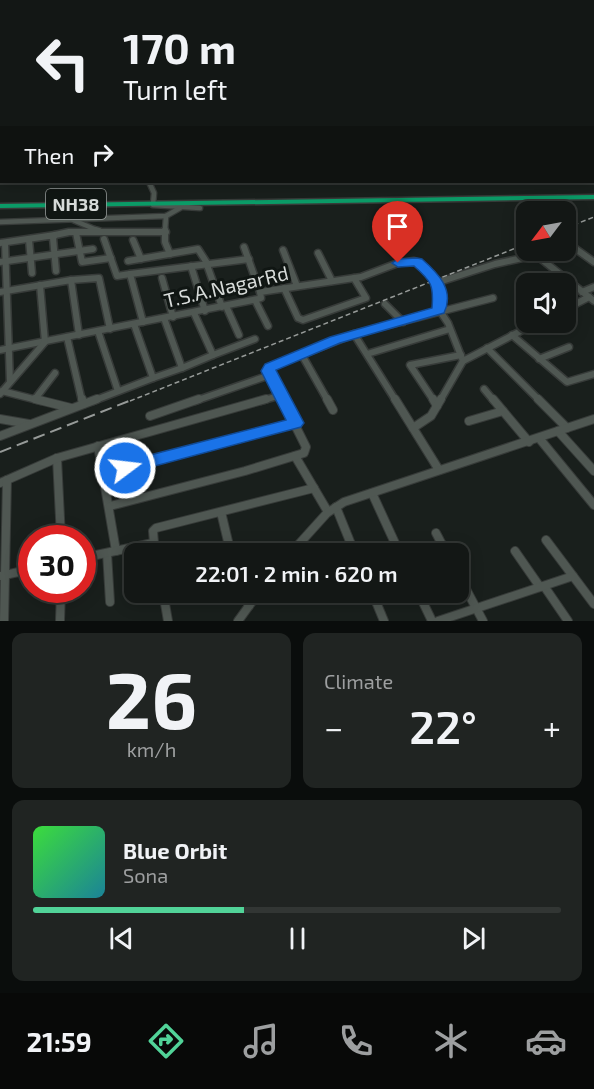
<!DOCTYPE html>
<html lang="en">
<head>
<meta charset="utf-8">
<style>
  body { margin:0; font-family:"Exo 2",sans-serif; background:#202422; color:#f1f3f6; height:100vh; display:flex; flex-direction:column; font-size:22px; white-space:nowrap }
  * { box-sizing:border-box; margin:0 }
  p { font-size:20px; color:#9d9fa0 }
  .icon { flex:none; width:33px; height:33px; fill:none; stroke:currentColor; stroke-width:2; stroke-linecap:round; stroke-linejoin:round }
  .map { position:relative; height:621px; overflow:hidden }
  .sheet { display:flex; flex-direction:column; gap:12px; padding:12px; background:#0a0d0c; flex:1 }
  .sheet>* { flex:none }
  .guide { position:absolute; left:0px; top:0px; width:594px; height:183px; box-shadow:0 3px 15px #0003,0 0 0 2px #323634; background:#131715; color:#f1f3f6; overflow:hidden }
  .needle { width:39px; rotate:238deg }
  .fabs { position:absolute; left:516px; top:201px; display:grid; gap:12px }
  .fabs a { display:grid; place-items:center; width:60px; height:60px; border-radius:12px; background:#131715; box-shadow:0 3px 15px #0003,0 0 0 2px #323634; font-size:30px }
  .speed { position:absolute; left:18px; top:525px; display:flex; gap:12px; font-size:30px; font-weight:700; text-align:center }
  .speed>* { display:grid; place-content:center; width:78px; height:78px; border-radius:50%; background:#131715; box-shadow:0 3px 15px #0003,0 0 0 2px #323634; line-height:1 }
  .speed .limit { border:9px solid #d22; background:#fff; color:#111 }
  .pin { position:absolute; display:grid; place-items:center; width:51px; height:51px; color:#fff; margin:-62px -26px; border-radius:50% 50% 50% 0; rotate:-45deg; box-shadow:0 0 6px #0007 }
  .pin .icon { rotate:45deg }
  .me { position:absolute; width:66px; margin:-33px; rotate:75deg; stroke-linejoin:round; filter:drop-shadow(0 0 4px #0008) }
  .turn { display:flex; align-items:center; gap:21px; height:126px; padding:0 24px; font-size:27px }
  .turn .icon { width:78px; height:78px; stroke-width:2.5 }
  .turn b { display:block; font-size:42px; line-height:51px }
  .then { display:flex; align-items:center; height:57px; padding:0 24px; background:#0003; gap:12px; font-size:22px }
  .big { font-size:45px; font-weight:600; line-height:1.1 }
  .sheet .tile { flex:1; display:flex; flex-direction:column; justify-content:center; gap:9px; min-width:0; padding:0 21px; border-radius:12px; background:#202422 }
  .sheet .dial { align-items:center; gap:0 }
  .dial b { font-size:78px; line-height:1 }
  .song { display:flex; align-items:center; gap:18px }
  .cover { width:72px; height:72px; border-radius:9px; background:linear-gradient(135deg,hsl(120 70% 55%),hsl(190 70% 35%)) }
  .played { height:6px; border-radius:3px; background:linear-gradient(90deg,#51d398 40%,#323634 40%) }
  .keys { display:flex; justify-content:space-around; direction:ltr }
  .heat { display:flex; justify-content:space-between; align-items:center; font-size:33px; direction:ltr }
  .sheet .tiles { flex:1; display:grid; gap:12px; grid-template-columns:1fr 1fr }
  .tile:last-child { grid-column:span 2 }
  .trip { position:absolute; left:124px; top:543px; width:345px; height:60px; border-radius:12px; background:#131715; box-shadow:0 3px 15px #0003,0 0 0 2px #323634; font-weight:600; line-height:60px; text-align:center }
  .tab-bar { display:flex; height:96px; justify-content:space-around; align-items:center; background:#080908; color:#9d9fa0 }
  .tab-bar .icon { width:42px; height:42px }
  .tab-bar .on { color:#51d398 }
  .tab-bar b { font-size:27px; color:#f1f3f6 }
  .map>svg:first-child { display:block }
</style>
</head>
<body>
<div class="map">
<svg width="594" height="621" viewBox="0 0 594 621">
  <rect width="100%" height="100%" fill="#191f1c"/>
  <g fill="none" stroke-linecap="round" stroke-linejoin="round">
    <g stroke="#373b39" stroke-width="5">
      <g id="minor-far3">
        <path d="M249,0l2,2"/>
        <path d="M278,0l2,2"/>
        <path d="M308,0l2,2"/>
        <path d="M430,0l2,2"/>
        <path d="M461,0l2,2"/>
        <path d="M482,0l2,2"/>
        <path d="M503,0l2,2"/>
        <path d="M529,0l3,2"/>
        <path d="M549,0l3,2"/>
        <path d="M145,2l6,-2"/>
        <path d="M584,2l10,-2"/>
        <path d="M0,50l2,-6"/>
        <path d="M0,89l2,-3"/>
      </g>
    </g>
    <g stroke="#373b39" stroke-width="7">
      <g id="minor-far2">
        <path d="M0,120l2,12"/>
        <path d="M149,182l5,11 -1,12 47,3"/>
        <path d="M398,213l3,5 -3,7 3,6"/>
        <path d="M73,220l26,11"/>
        <path d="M0,222l166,-6 14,-8"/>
        <path d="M165,231l1,-15"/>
      </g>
    </g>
    <g stroke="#373b39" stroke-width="9">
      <g id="minor-far1">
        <path d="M95,230l4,1"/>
        <path d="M165,230v12l5,12"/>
        <path d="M400,230l4,7"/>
        <path d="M76,233l6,29 29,-4"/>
        <path d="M55,235l14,-3h97"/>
        <path d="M104,239l13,37 13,-2"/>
        <path d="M566,239l7,-4"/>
        <path d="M29,240l3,33"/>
        <path d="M133,240l8,19"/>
        <path d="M566,242l28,20"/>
        <path d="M0,243l55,-8 -2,3 3,33"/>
        <path d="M5,243l5,139"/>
        <path d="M244,247l16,45"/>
        <path d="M283,250l14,36"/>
        <path d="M318,253l14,28"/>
        <path d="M128,261l70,-12 9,14"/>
        <path d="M0,262l93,-13"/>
        <path d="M207,265l15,42"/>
        <path d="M191,266l14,45"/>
        <path d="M162,278l11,39"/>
        <path d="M71,280l28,-2 11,51"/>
        <path d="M439,282l56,-18 41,-9 58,46"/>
        <path d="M284,288l14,30 5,2 63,-22 -12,-20"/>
        <path d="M0,292l71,-12 8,55"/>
        <path d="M582,292l12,-5"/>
        <path d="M255,300l13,26"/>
        <path d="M385,304l18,18"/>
        <path d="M226,306l13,29"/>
        <path d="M566,309l23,-12"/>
        <path d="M143,322l-13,-48 119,-15"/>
        <path d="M98,331l20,60"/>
        <path d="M354,334l42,67"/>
        <path d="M512,335l55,47 27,-8"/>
        <path d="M67,337l15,64"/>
        <path d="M487,348l53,53"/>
        <path d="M0,350l258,-51 3,-1 -1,-6 101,-15 37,-14 16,-2 25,21 -1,26 10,15 15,38"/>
        <path d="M367,354l83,-25"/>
        <path d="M213,355l42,-16"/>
        <path d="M302,355l26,46"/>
        <path d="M539,359l30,-12"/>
        <path d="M182,368l31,-13 -19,-42"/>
        <path d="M153,378l29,-10 -18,-50"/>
        <path d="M484,389l10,12"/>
        <path d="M2,391l39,10"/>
        <path d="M0,394l45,-52 -5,-57"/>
        <path d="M35,399l20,-26"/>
        <path d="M93,401l60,-23 -19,-54"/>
        <path d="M195,401l75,-26"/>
        <path d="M261,401l20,-6"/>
        <path d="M283,401l-15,-32 2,-2 84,-33 139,-36"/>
        <path d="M434,401l-24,-36 51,-10"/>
        <path d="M440,401l23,-40 75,-39"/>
      </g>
    </g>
    <g stroke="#373b39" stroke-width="10">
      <g id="minor">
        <path d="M35,399l36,9"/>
        <path d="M82,399l1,5"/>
        <path d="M327,399l6,11"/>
        <path d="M395,399l44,71"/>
        <path d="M433,399l4,7"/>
        <path d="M493,399l10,12"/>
        <path d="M538,399l29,29"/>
        <path d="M150,416l49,-17"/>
        <path d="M0,419l29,5"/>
        <path d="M469,421l34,-10 26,31"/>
        <path d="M413,428l18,-12 10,-17"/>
        <path d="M558,431l36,40"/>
        <path d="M0,436l97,-37"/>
        <path d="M539,438l55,67"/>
        <path d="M98,446l18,105"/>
        <path d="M295,456l33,56"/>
        <path d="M57,458l4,80"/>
        <path d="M104,474l192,-51"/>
        <path d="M0,483l57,-25 209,-59"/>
        <path d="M372,493l28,61"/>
        <path d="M110,506l135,-35 59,-18 2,-6 -24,-48"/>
        <path d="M336,507l19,47"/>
        <path d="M221,512l10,42"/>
        <path d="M436,533l11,21"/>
        <path d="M546,540l27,36"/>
        <path d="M515,551l25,36"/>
        <path d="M107,553l3,49"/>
        <path d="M155,554l-2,-23 3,-3 158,-40"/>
        <path d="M290,554l37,-41 17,-11 250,-83"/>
        <path d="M82,558l71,-15"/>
        <path d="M0,576l32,-7"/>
        <path d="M459,576l24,45"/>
        <path d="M544,586l24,35"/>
        <path d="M163,592l5,29"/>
        <path d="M242,592l7,14"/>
        <path d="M372,592l12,29"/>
        <path d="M418,592l14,29"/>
        <path d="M4,621l3,-141"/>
        <path d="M60,621l1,-31"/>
        <path d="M238,621l21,-29"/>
        <path d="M438,621l135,-45 21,28"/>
      </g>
    </g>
    <g stroke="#373b39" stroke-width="2">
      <g id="major">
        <path d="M323,0h9l-4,2h-12z"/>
        <rect x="0" y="42" width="2" height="2"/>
      </g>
    </g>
    <g stroke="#373b39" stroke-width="3">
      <path id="highway" d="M594,195v4l-594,9v-4z"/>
    </g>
    <use href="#minor-far3" stroke="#4f5752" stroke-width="4"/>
    <use href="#minor-far2" stroke="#4f5752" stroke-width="4.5"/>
    <use href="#minor-far1" stroke="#4f5752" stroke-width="6"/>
    <use href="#minor" stroke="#4f5752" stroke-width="8"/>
    <use href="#major" fill="#26805f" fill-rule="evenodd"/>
    <use href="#highway" fill="#0b9b67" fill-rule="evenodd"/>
    <g stroke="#969a98" stroke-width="1.5" stroke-dasharray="5 3" stroke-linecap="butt">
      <path d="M566,228l28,-11"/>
      <path d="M130,401l396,-157"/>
    </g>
    <path stroke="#969a98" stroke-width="2" stroke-dasharray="12 6" stroke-linecap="butt" d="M0,452l134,-53"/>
  </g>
  <path fill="#1a73e8" stroke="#114b97" stroke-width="1.5" d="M417,258l5,1c16,14 33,31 22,54l-104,30 -64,27 28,53 -3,4 -176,47 -6,-1 -2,-5 2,-5 167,-43 -25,-49 4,-7 65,-27 102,-29c2,-23 -1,-27 -18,-42l-16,1 -6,-4 6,-4z"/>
  <g text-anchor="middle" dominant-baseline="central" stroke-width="6" stroke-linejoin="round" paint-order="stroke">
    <rect fill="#101613" stroke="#9ba09e" stroke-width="1.5" x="46" y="189" width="60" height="30" rx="4.5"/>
    <g font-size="18" font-weight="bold" fill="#d7dbd9">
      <text x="76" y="204">NH38</text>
    </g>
    <g font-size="20" fill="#d7dbd9" stroke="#101613">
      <text transform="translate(226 286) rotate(-13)">T.S.A.NagarRd</text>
    </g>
  </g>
</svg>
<div class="fabs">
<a><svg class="needle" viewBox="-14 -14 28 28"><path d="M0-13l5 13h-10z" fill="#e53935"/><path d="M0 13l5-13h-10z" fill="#9d9fa0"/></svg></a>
<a><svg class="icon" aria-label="sound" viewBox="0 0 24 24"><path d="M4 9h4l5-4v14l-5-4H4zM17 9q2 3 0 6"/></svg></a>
</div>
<div class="speed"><div class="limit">30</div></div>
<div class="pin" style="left:398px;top:263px;background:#d93025"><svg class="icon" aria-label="arrive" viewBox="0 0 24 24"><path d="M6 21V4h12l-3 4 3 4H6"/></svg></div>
<svg class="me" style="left:125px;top:468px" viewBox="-20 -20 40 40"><circle r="17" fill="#1a73e8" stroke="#fff" stroke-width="3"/><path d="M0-11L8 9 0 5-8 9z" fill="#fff"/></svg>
<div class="trip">22:01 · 2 min · 620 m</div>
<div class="guide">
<div class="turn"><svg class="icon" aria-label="left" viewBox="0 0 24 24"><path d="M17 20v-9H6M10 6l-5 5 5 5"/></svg><div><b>170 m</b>Turn left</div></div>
<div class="then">Then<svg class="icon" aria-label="right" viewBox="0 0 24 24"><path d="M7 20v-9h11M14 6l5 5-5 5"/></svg></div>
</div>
</div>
<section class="sheet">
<div class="tiles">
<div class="tile dial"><b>26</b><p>km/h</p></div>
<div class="tile"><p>Climate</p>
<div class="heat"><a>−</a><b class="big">22°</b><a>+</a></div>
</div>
<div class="tile">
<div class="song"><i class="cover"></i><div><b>Blue Orbit</b><p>Sona</p></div></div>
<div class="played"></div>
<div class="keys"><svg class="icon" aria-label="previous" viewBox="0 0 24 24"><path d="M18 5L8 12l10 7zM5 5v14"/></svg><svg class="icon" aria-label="pause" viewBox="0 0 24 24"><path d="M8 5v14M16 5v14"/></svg><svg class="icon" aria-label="next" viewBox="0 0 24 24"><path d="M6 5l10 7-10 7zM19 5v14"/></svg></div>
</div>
</div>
</section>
<nav class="tab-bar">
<b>21:59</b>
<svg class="icon on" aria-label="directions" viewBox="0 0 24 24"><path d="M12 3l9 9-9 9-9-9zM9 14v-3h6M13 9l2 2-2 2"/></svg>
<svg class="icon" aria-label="music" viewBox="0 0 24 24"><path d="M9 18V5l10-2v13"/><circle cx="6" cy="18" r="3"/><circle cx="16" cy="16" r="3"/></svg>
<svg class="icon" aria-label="phone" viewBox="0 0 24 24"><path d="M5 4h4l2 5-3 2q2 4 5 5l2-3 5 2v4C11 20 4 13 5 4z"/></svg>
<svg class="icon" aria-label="climate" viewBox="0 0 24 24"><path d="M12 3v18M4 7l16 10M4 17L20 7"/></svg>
<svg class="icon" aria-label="car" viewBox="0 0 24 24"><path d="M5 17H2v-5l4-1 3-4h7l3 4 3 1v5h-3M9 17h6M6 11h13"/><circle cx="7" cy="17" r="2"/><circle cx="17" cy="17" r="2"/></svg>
</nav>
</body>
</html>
